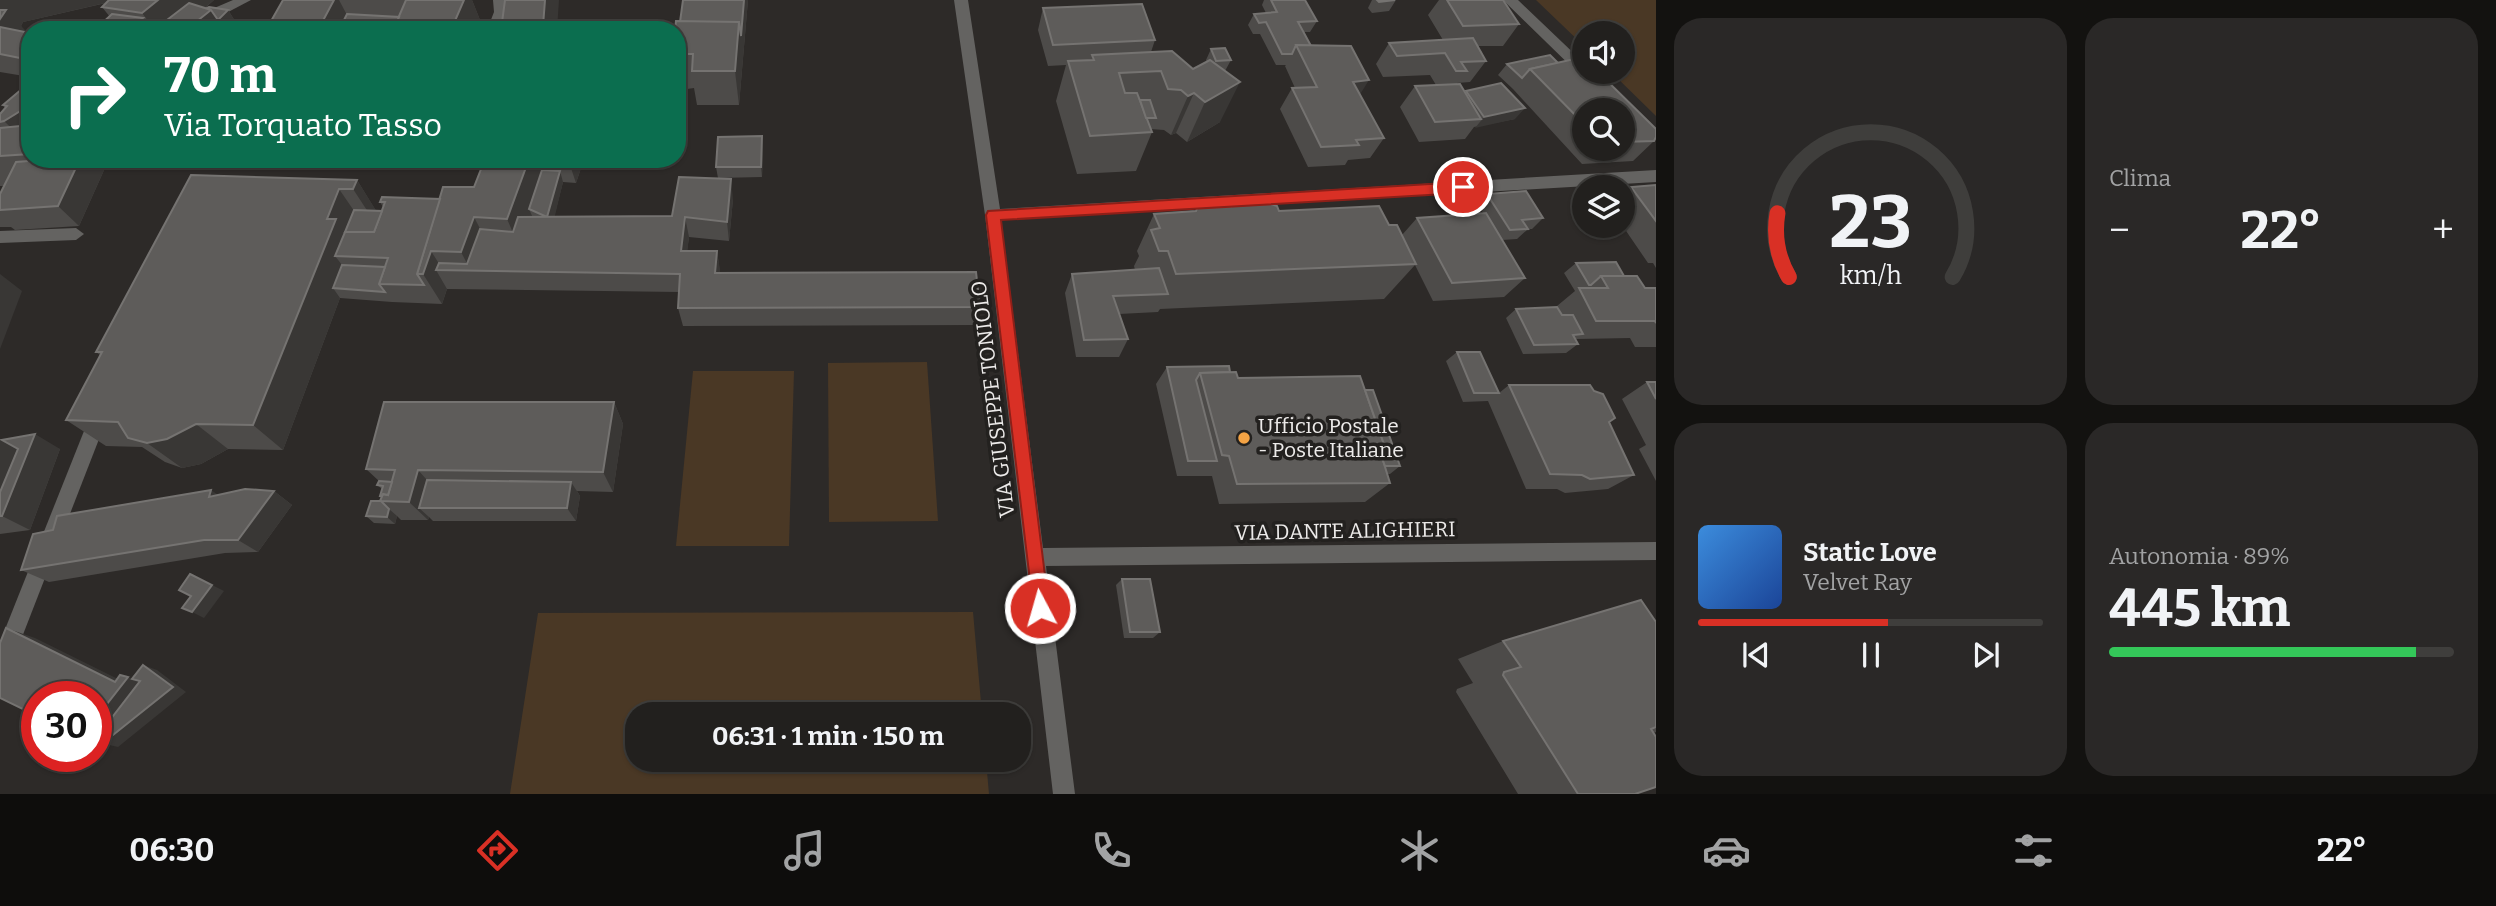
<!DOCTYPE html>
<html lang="it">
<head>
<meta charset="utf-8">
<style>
  body { margin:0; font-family:Bitter,serif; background:#2a2827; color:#f1f3f6; height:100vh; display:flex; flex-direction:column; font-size:26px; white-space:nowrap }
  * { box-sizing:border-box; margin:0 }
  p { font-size:23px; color:#a2a3a4 }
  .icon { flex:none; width:38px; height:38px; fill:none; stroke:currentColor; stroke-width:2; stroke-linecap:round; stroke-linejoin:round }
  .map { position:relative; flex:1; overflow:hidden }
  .sheet { display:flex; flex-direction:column; gap:18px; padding:18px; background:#131210; width:840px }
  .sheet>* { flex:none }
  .hud { position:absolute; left:21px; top:21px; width:665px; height:147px; border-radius:28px; box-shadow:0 2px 5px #0004,0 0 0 2px #3f3e3c; background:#0b6e4f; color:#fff; overflow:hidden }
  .tools { position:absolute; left:1572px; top:21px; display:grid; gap:14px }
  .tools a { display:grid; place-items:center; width:63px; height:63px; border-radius:50%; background:#22201e; box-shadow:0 2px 5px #0004,0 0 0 2px #3f3e3c; font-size:35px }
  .speed { position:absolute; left:21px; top:681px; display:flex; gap:14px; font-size:35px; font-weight:700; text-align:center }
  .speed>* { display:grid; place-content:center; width:91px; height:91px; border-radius:50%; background:#22201e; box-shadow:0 2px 5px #0004,0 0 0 2px #3f3e3c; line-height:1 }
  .speed .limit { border:10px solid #d22; background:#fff; color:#111 }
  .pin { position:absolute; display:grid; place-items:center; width:60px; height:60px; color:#fff; margin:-30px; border:4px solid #fff; border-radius:50%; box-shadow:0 2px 7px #0007 }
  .me { position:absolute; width:77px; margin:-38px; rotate:354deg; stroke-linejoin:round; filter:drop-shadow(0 0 5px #0008) }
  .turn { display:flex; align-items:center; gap:24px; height:147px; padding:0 28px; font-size:32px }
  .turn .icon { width:91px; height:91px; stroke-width:2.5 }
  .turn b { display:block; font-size:49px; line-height:60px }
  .big { font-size:52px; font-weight:700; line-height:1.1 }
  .sheet .widget { flex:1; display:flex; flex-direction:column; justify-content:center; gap:10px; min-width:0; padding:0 24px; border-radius:28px; background:#2a2827 }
  .sheet .dial { align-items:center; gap:0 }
  .dial svg { height:182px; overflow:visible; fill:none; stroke:#3f3e3c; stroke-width:7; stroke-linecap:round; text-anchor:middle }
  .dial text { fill:#f1f3f6; stroke:none }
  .song { display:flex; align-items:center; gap:21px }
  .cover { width:84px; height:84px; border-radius:10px; background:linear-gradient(135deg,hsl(210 70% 55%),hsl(220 70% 35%)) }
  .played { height:7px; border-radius:4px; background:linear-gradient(90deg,#d93025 55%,#3f3e3c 55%) }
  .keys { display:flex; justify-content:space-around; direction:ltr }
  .heat { display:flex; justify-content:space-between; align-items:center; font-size:38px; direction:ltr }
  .charge { height:10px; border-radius:5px; background:linear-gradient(90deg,#34c759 89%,#3f3e3c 0) }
  .sheet .tiles { flex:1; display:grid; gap:18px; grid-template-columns:repeat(2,1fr) }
  .trip { position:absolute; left:625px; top:702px; width:406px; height:70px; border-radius:28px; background:#22201e; box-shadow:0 2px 5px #0004,0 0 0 2px #3f3e3c; font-weight:700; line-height:70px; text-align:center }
  .dock { display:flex; height:112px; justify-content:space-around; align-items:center; background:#0e0d0c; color:#a2a3a4 }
  .dock .icon { width:49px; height:49px }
  .dock .current { color:#d93025 }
  .dock b { font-size:32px; color:#f1f3f6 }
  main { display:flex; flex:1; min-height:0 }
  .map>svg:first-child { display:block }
</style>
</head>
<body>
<main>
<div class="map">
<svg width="1656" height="794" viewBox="0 0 1656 794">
  <rect width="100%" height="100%" fill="#2d2a28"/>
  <g fill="#4a3825">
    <path d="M1536,0h120v116l-45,-44h11v-39h-38v13z"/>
    <path d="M927,362l11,159 -109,1 -1,-159z"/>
    <path d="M693,371h101l-5,175h-113z"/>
    <path d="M973,612l9,102h-345v46h349l3,34h-479l28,-181z"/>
  </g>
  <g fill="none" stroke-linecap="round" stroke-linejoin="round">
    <g fill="#646361" fill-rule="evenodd">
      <path d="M233,0h18l-57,30h-16l13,-12z"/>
      <path d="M493,0h14l1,12 -7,18h-14l7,-18z"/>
      <path d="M954,0h14l32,209 656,-39v12l-655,38 42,328 613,-6v18l-610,6 29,228h-22l-68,-579z"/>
      <path d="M1503,0h15l66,63v9h9v6h-10z"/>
      <path d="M76,228l8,6 -8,6 -76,3v-12z"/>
      <path d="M99,408l6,3 3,5 -98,252 -3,7 -7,3v-36l90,-226 3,-5z"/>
    </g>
  </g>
  <g fill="#4d4b49" fill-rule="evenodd">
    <path d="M0,0h214l-9,8 23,2 7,11 -8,9h-126l-2,-4 11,-9 -8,-10 4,-4 -83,19 -2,4 4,6 5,1v126h79l-30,67 -64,4 -4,-3h-11v-33l4,-8h-4v-73l5,-5 -2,-3 25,-21 -3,-2 5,-5 -30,-5z"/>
    <path d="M283,0h189l12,30h-218z"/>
    <path d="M683,0h65l-9,105h-42l-3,-17 -7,1v5h-10v-64l3,-8z"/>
    <path d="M1264,0h41l12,21 -7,11h-6l7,14 49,48 24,44 -14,20 -22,2 -3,5 -37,2 -28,-58 12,-21h3l-10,-22 1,-1h-10l-16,-31h-7l-5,-9 6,-11 12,-1 -4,-8z"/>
    <path d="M1372,0h24l-7,11 -17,2 -4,-5z"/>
    <path d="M1439,0h64l16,24 -16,22h-25l8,15 -16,21 -13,1v1l8,8 1,-1 49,28 -41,8 -9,12 -46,3 -19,-35 15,-21 21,-1 -6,-10 -47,2 -7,-13 13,-21 54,-3 -15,-25z"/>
    <path d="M1043,8l112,32 -4,12 42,17 14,-7 -1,-2 5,-11 20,11 -6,11 -5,51 -33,20 -11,-9 -5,2 -7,-5 -14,-1 2,3 -16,39 -59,3 -21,-73 10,-36 -18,1 -10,-36z"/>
    <path d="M1550,55l8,8 25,-6 1,15h14l58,57v8l-2,4 -21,20 -51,3 -69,-75 -15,-14 9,-11zM1584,110h38v39h-38z"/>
    <path d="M763,147l-1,30 -44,1 -2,-11z"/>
    <path d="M485,159h99l-8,24 -13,-1 -9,35 118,-1 61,-17 -4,42 -40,-4 -2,14h30l3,22 260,34 -4,18 -293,1 -5,-18 1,-16 -232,-3 -5,15 -50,-2 -52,-4 -57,152 -55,-1 -27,15 -19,4 -17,-6 -23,-15 -36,-1 -40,-26 34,-65 -4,-3 95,-177 166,5 19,31h6l1,-4 -3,-5 60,-3 34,-12z"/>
    <path d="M1656,185v83l-3,-5h-5l-26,-38v-30l9,-8z"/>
    <path d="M1487,194l56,24 -11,11h-4l-11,10 -15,1 23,38 -21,19 -71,4 -18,-36 -31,34 -224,10 -2,3 -39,2 9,25 -9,18h-43l-11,-64 7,-19 63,-4 -1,-4 5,-10 -2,-5 17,-37 41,-3 35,-5 2,-4 47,9 110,14 13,10 15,-17 66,-5 -5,-9z"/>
    <path d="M1576,263l48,13 21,12h11v59h-21l-5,-9 -53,1h-1l2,5 -12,9 -43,1 -17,-36 10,-9 43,1 -2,-4 18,-15 -11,-18z"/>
    <path d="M1457,352l42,41 10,-8 100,37 25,53 -26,14 -43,4 -8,-4h-31l-38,-88 -25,1 -17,-41z"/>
    <path d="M1167,367l63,5 8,6 127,12 35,76 -10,8h-3l3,9 -25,19 -146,2 -7,-28h-35l-21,-92z"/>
    <path d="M1647,382h9v99l-17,-32 7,-4 -24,-46z"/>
    <path d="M614,402l9,22 -10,68 -36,-1 3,5 -4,25h-143l-4,-4 -1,3h-27l-4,-4 -2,8 -21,-1 -8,-7 15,-15v-3l-1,-2 2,-7 -5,-4 2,-4 -13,-12z"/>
    <path d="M0,439l60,10 -30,81 -30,4z"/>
    <path d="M274,491l18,14 -34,47 -33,1 -176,29 -28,-12 32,-40 165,-35z"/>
    <path d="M1122,579l38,53 -7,6h-29l-8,-53z"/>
    <path d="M1656,622v110l-3,1 -18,61h-117l-62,-102 1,-3 16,-6 -15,-24 45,-18z"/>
  </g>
  <g fill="#393735">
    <path d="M0,0h118l-95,22 -2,4 5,5 -11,17 -15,-16z"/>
    <path d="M158,0h56l-29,24 4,6h-34l-13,-17z"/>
    <path d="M334,0h5l16,30h-37z"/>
    <path d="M464,0h8l12,30h-33z"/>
    <path d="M545,0h14l-2,30 -14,-4z"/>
    <path d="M744,0h4l-9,105 -4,-34 4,-49z"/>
    <path d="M211,10h17l7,11 -8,9h-34l-2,-4z"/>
    <path d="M143,18l9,12h-24z"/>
    <path d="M681,54l6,35v5l-6,-34z"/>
    <path d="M1369,80l-13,21 -3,-19z"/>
    <path d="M1240,82l-20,40 -33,20 18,-40z"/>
    <path d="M1194,93l-18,40 -5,2 17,-39z"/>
    <path d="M30,105v34l-4,3 -22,-21z"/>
    <path d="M1525,108l-10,11 -40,9 9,-11z"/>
    <path d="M762,136l1,11 -1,30 -1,-10z"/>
    <path d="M80,159h29l-30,67 -21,-20z"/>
    <path d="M529,159h9l8,22 -17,28 4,9 -12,33 -14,-32z"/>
    <path d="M568,159h16l-8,24z"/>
    <path d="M560,171l3,11 -11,46 -5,-11z"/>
    <path d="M731,179l2,20 -4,42 -2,-19z"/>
    <path d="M357,180l20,32 -3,9 -21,-32z"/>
    <path d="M339,189l22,32 -26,35 14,18 -16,14 7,10 -57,152 -30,-25 74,-206z"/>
    <path d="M474,217l16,31 -19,23 -10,-19z"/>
    <path d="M685,217l4,20 -4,33 -4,-19z"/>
    <path d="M431,251l12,19h-7l11,19 -5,15 -19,-30z"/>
    <path d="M717,251l3,19 -2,21 -3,-18z"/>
    <path d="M0,274l22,17 -22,58z"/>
    <path d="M614,402l9,22 -10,68 -10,-20z"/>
    <path d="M196,424l32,25 -27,15 -19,4 -35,-25z"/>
    <path d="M35,434l25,15 -30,81 -28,-14h-2v-76l1,-1 26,15z"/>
    <path d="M418,470l18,20 -17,18 10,9 -1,3 -19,-18z"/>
    <path d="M571,482l9,14 -4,25 -9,-13z"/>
    <path d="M211,490l20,14 -22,-7z"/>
    <path d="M274,491l18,14 -34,47 -20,-12z"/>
    <path d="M389,509l8,7 -2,8 -8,-7z"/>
    <path d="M212,585l12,6 -20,27 -12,-6z"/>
    <path d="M6,628l29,10 89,44 4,-5 26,9 19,1 -30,-22 14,5 29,22 -68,55 -22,-5v-24l19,-36z"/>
  </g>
  <g fill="#5e5c5a" stroke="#757371" stroke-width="2">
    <path d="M109,0h49l-16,13 -40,-6z"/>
    <path d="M283,0h51l-16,30h-52z"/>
    <path d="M406,0h58l-13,30h-58z"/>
    <path d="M505,0h40l-2,26 45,4h-87z"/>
    <path d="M683,0h61l-3,36 -2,-14h-59z"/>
    <path d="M1271,0h34l12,21 -19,1 13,24 -15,-1 -4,9h-10l-16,-32 -7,1 -5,-9 23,-2z"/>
    <path d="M1377,0h18l-16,2z"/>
    <path d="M1447,0h56l16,24 -56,2z"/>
    <path d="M189,3l22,7 -20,16 -6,-2 -7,6h-24z"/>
    <path d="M1142,4l13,36 -102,5 -10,-37z"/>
    <path d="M209,7l19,3 -10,10 -7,-10 -4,-2z"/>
    <path d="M0,10h6l-6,9z"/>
    <path d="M112,14l31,4 -15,12h-27l2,-2 -4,-2z"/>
    <path d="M347,14l52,3 -6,13h-54z"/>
    <path d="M676,21l63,1 -4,49h-43l1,-17h-12v6h-4v-30h-2z"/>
    <path d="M0,27l30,6v27l-30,-6z"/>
    <path d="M1473,38l13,23 -25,1 6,9h-11l-11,-18 -48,3 -8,-13z"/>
    <path d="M1296,45l55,1 18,34 -16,2 31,56 -28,2 3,5 -38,2 -29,-59 25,-1z"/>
    <path d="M1225,48l6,12 -15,1 -5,-12z"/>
    <path d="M1172,51l21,18 17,-9 30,22 -35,20 -11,-9 -6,3 -7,-6 -13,-1 -7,-18 -42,2 6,20h12l15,39 -62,4 -22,-75 26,-1 -2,-5z"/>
    <path d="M1550,55l8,8 -28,6 -8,9 -15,-14z"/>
    <path d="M1583,57l1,15h14l58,57v8l-2,4 -32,1v-32h-38v14l-54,-55z"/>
    <path d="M30,77v28l-26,16 -4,1v-8l7,-8 -4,-1 26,-22 -4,-1z"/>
    <path d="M1501,83l24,25 -41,9 -18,-26z"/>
    <path d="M1460,84l21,35 -46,3 -20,-36z"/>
    <path d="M1140,100h10l6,18h-10z"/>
    <path d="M30,125v29l-30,2v-28z"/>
    <path d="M762,136l-1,31h-45l2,-30z"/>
    <path d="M55,159h25l-22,47 -58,4v-16l16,-32z"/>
    <path d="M485,159h44l-22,60 -33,-2 -13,35 -30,-1 -8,23h-6l26,-87h31z"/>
    <path d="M542,170l18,1 -13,46 -18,-8z"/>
    <path d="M191,175l166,5 -4,9h-14l-12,30h9l-83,206 -57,-1 -29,15 -20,4 -19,-5 -10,-16 -52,-2 36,-68h-6z"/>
    <path d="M679,177l52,2 -4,43 -42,-5 -4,34h36l-2,22 261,-1 4,35 -302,1 2,-34 -244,-4 3,-7 28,1 13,-35 33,3 5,-15 154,-1z"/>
    <path d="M1656,185v36l-25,-34z"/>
    <path d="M1526,191l17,27 -21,2 6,9 -18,1 -23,-36z"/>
    <path d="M382,197l58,2 -23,75 7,11 -45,-1 9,-26 -53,-2 10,-24h29l11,-30h-5z"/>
    <path d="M1258,200l19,6 2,5 100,-5 10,19h8l19,39 -240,10 -8,-23h-9l-8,-21 9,-2 -6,-14 42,-3 2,-5 30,-2 3,2 1,-4z"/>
    <path d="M354,210l28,1 -8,21h-29z"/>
    <path d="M1486,213l39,65 -73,5 -35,-65z"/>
    <path d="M1616,262l8,14h-23l-10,9h-2l-13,-22z"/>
    <path d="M342,265l43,2 -6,17 6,8 -52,-4z"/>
    <path d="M1159,268l9,26 -55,2 15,43 -44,1 -12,-66z"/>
    <path d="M1601,276h36l8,12h11v35l-1,-2h-59l-17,-33h29z"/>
    <path d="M1557,307l5,8h11l10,19 -10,1 5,9 -44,1 -18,-36z"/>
    <path d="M1457,352h23l19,41h-25z"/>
    <path d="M1229,366l1,6 -30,1 -4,7 21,81h-29l-21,-94z"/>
    <path d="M1236,372l2,6 122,-2 27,77 -6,1 9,29 -153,1 -8,-28 -7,-1 -22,-82z"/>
    <path d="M1647,382h9v17z"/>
    <path d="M1509,385h81l4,6 9,3 12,24 -6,4 25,53 -44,4 -8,-4 -32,-1z"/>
    <path d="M1365,390h8l27,76h-15l-3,-8 5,-5z"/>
    <path d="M384,402h230l-11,70 -185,-2 -9,32 -29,-1 3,-7 5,1 7,-25 -29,-1z"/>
    <path d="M35,434l-33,82h-2v-24l18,-43 -16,-9z"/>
    <path d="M427,480l144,2 -4,26h-148z"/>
    <path d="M379,481l13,1 -4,13 -5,-1 -1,2h-2l3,-10 -6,-1z"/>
    <path d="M245,489l29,2 -36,49h-34l-183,30 12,-36 20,-4 4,-14 154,-26 -2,7z"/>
    <path d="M371,501h10l8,8 -2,8 -21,-1z"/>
    <path d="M190,574l22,11 -20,27 -10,-4 9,-12 -12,-6z"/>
    <path d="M1122,579h28l10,53h-30z"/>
    <path d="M1641,600l15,22v105l-5,2 5,8v50l-21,7h-57l-75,-119 1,-3 17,-5 -18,-26z"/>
    <path d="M6,628l109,54 5,-7 8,2 -32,41v-22h-59v20l-37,-18v-55z"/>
    <path d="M143,665l30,22 -70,56 -6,-6 43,-56 -8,-2z"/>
  </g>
  <path fill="#d93025" stroke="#8d1f18" stroke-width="2" d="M1463,182l7,5 -7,6 -462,27 48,388 -3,6 -6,2 -6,-2 -48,-399 2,-4z"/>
  <circle fill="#f4a344" stroke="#23211f" stroke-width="2.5" cx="1244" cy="438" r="7"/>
  <g text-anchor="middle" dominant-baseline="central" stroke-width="7" stroke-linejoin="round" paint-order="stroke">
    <g font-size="21" fill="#edebea" stroke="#23211f">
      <text transform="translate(993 399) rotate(-97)">VIA GIUSEPPE TONIOLO</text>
      <text transform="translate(1345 531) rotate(-1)">VIA DANTE ALIGHIERI</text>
    </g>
    <g font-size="21" fill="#edebea" stroke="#23211f" text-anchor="start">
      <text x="1258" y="426">Ufficio Postale<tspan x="1258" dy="24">- Poste Italiane</tspan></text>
    </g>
  </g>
</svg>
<div class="tools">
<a><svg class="icon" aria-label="sound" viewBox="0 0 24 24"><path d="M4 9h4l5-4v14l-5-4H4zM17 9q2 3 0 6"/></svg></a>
<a><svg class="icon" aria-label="search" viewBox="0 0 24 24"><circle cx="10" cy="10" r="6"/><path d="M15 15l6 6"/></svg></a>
<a><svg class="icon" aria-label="layers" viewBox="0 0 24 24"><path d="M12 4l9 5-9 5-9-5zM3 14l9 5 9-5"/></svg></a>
</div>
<div class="speed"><div class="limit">30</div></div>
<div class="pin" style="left:1463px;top:187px;background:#d93025"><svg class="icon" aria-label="arrive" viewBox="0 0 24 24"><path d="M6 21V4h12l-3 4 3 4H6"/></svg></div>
<svg class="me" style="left:1040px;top:608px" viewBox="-20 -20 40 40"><circle r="17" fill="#d93025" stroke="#fff" stroke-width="3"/><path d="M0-11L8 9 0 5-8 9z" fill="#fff"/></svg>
<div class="trip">06:31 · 1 min · 150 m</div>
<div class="hud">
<div class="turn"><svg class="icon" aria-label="right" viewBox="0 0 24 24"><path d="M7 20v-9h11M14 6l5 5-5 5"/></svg><div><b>70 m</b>Via Torquato Tasso</div></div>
</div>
</div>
<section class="sheet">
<div class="tiles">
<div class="widget dial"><svg viewBox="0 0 100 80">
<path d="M14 69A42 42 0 1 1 86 69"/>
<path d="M14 69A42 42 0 0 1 9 41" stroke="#d93025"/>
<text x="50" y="56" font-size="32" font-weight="700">23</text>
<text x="50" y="72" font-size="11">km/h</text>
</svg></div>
<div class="widget"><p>Clima</p>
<div class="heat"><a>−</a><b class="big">22°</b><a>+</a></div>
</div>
<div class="widget">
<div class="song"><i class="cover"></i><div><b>Static Love</b><p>Velvet Ray</p></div></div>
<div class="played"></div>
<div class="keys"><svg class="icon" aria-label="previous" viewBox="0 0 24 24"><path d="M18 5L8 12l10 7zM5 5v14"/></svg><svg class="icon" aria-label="pause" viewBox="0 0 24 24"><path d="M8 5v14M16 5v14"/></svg><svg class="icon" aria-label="next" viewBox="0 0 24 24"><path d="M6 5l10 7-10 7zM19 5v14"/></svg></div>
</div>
<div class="widget"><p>Autonomia · 89%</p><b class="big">445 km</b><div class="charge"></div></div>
</div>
</section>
</main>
<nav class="dock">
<b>06:30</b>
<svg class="icon current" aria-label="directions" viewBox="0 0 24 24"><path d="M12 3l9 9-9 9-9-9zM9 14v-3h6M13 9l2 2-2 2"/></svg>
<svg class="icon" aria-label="music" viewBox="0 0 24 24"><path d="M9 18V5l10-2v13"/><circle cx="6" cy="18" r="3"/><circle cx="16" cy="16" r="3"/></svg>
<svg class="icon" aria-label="phone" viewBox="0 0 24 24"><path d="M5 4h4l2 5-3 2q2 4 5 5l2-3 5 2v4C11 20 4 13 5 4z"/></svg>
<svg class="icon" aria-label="climate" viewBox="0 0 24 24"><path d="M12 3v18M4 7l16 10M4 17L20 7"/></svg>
<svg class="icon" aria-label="car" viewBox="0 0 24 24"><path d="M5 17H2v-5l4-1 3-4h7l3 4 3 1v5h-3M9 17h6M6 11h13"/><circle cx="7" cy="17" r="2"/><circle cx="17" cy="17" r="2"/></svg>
<svg class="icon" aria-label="filters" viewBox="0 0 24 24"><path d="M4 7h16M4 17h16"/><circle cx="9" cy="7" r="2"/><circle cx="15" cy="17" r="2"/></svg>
<b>22°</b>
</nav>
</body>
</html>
